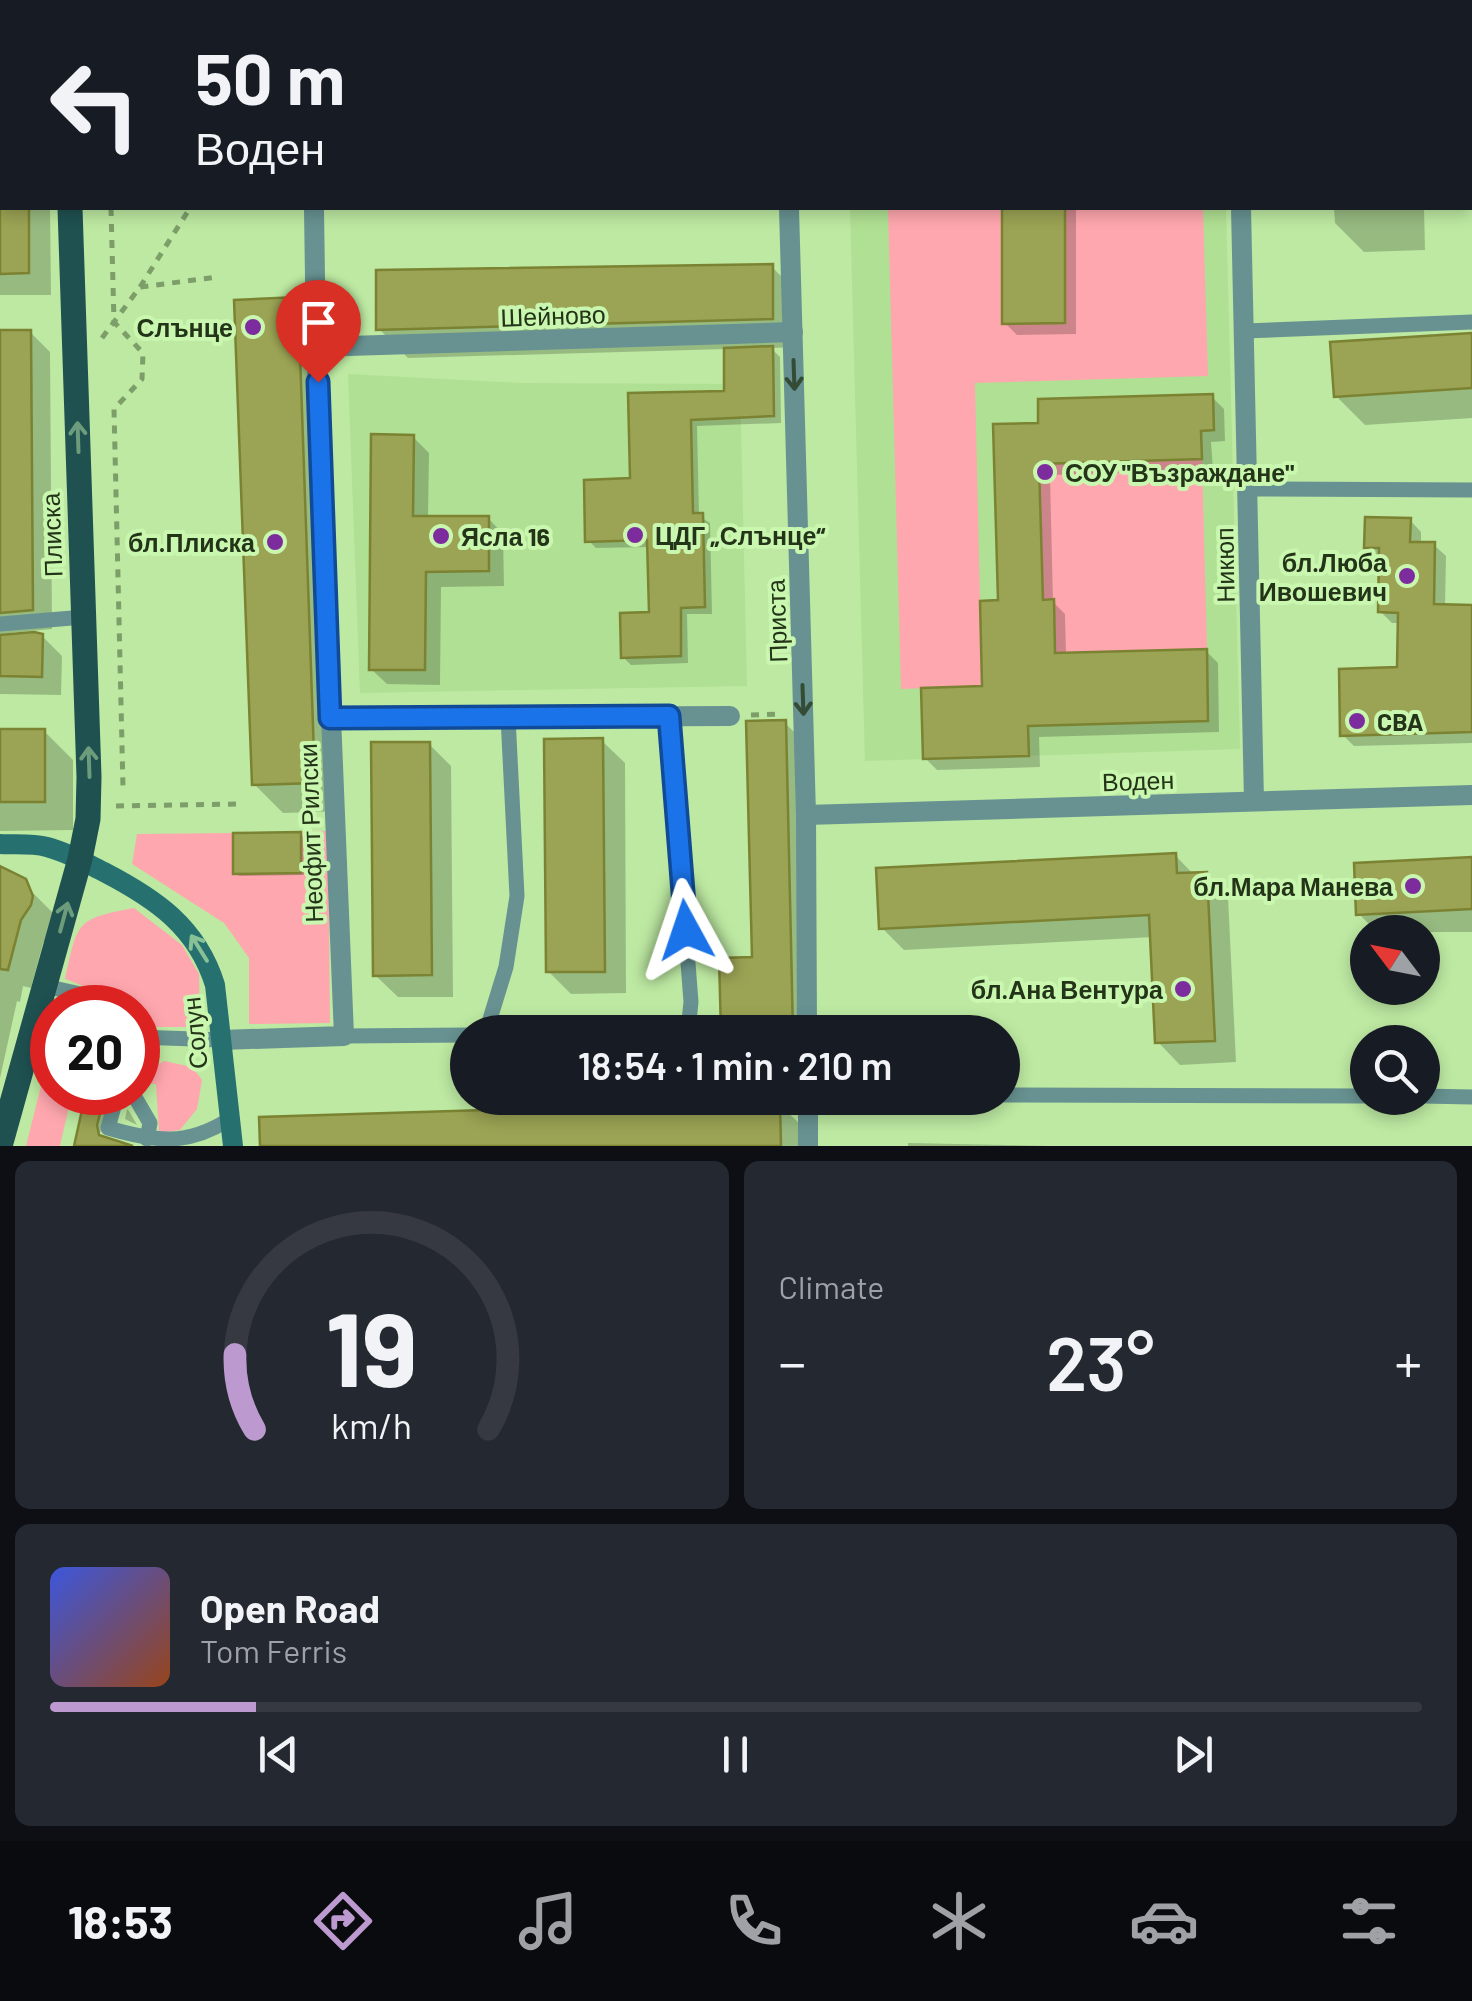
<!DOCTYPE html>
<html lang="en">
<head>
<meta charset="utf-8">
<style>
  body { margin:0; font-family:Barlow,sans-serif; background:#242831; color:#f1f3f6; height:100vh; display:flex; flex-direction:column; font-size:38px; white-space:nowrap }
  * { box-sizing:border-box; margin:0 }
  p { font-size:32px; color:#9ea1a6 }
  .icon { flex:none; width:55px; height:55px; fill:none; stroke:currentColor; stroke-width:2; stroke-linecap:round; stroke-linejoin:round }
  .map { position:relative; height:1146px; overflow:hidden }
  .panel { display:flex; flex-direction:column; gap:15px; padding:15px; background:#0d0f14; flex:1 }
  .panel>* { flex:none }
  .banner { position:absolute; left:0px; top:0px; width:1472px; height:210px; box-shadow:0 5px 15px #0003; background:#171b24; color:#f1f3f6; overflow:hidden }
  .needle { width:65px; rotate:302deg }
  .controls { position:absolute; left:1350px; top:915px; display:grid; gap:20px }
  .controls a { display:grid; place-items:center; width:90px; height:90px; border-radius:50%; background:#171b24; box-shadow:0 5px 15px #0003; font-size:50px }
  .speed { position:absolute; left:30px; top:985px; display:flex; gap:20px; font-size:50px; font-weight:700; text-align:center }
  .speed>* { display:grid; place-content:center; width:130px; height:130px; border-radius:50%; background:#171b24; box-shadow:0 5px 15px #0003; line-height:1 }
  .speed .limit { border:15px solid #d22; background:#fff; color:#111 }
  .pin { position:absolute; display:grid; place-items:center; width:85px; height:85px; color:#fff; margin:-102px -42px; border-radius:50% 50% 50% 0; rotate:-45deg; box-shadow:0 0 10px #0007 }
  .pin .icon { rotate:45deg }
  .me { position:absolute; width:110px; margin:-55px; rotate:355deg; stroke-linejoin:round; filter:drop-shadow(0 0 8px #0008) }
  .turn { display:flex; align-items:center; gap:35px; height:210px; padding:0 30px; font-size:45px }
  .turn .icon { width:130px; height:130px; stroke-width:2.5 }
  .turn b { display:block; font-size:70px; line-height:85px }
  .big { font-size:75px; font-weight:600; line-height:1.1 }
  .panel .widget { flex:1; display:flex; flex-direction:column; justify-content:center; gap:15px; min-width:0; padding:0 35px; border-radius:15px; background:#242831 }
  .panel .dial { align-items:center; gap:0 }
  .dial svg { height:260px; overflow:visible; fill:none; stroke:#363941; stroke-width:7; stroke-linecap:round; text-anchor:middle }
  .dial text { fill:#f1f3f6; stroke:none }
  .song { display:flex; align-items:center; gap:30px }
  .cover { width:120px; height:120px; border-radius:15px; background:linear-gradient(135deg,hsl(230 70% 55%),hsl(20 70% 35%)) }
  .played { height:10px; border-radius:5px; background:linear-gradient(90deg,#bc99ce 15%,#363941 15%) }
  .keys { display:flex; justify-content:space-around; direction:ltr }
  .heat { display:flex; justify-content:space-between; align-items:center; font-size:55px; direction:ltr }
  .panel .tiles { flex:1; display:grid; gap:15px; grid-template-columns:1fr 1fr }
  .widget:last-child { grid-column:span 2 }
  .trip { position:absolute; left:450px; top:1015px; width:570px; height:100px; border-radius:50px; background:#171b24; box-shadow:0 5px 15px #0003; font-weight:600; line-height:100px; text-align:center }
  .tabs { display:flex; height:160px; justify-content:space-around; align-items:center; background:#090b0e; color:#9ea1a6 }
  .tabs .icon { width:70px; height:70px }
  .tabs .current { color:#bc99ce }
  .tabs b { font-size:45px; color:#f1f3f6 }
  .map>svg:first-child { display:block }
</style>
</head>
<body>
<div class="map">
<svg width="1472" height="1146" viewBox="0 0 1472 1146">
  <rect width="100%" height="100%" fill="#bde9a2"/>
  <g fill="#b0e093">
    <path d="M850,208h376l14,541 -375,12z"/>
    <path d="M348,374l173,9 219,1 7,302 -387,7z"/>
  </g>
  <g fill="#ffa7ae">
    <rect x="883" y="0" width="315" height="2"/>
    <path d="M888,208h114l1,116 62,-1v-115h138l5,168 -233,7 7,303 -81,3z"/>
    <path d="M1202,459l5,190 -152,4 -1,-53h-11l-4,-136z"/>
    <path d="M328,831l2,192 -81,1v-66l-12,-17 -13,-18 -92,-59 5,-30 96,-1v41l68,-1v-41z"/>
    <path d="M134,908l48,37 17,29 1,53h-62v-19c-26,-1 -48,-22 -73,-29 13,-57 10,-60 69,-71z"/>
    <path d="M52,1042v50l20,1 -12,53h-34z"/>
    <path d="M164,1061l28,6 10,13 -5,29 -17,21 -21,3 -3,-49h-12l9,-16z"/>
  </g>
  <g fill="#0003">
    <path d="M0,0l29,2h-27v206h48l1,87h-51z"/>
    <path d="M231,0h88v2h-87z"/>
    <path d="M1328,0h87l2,2h-89z"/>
    <path d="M1004,208h72v126l-59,1 -12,-12z"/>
    <path d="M1334,208h90l1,42 -61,2 -29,-29z"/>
    <path d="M772,267l29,29v51l-30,1 9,9 1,66 -84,3 2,90 11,7 2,91h-25l1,49 -57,2 -8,-8 28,-43 -1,-67 -54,1 -8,-8 44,-59 -2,-85 97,-3 -1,-44 -318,9 -29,-29z"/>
    <path d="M297,300l29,29 17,482 -60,2 -29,-29z"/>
    <path d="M30,332l20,20 2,277 -43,4v4l33,-1 20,20 -1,39 -61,-1v-361z"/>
    <path d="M1472,335v83l-107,7 -29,-29z"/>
    <path d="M1212,397l12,12 1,32 -14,1 2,28 -163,5 3,127 12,12 1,41 140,-4 12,12 1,69 -180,5 1,30 -103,3 -12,-12 60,-69 15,-86 41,-178z"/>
    <path d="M413,437l16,16 -1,65h60l15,16 1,52 -63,1 -1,98 -53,-1 -16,-15z"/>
    <path d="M1410,520l11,12v12l13,1 12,11 -1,51 27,1v135l-118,3 -11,-11 57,-65v-47h-8l-12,-12 2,-53 -16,-11z"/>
    <path d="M785,723l22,22 7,287h-91l-1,-72h33z"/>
    <path d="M0,731h44l29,29v70l-73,1z"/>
    <path d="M602,741l23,22 1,230 -55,1 -23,-23z"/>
    <path d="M429,744l22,22 2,231h-55l-23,-22z"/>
    <path d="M300,834l3,3 1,38 -65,1 -3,-3z"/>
    <path d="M1175,855l19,20 12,-1 22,23 8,165 -56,3 -22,-23 -5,-105 -249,13 -22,-22z"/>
    <path d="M1472,860v72h-95l-19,-19z"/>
    <path d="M0,875l29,14 23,23 1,16 -10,15 -12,45 -8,-2 -3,16 -3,-1 -17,77z"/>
    <path d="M89,1092h22l-12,45 24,9h-47z"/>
    <path d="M779,1104l23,22v20h-540z"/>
    <path d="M127,1109l2,2 8,14 -12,-6z"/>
    <path d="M908,1143l141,3h-141z"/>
  </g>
  <g fill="#9ba354" stroke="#7b8332" stroke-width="2.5">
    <path d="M0,208h29v65l-29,1z"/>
    <path d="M1002,208h63v115l-63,1z"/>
    <path d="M773,264v55l-397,11v-60z"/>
    <path d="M298,297l17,486 -63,2 -18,-485z"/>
    <path d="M0,330h31l2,280 -33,3z"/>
    <path d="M1472,333v55l-138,9 -4,-55z"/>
    <path d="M773,346l1,70 -83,4 2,93h10l2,94 -24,1v48l-60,2 -1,-45 29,-1 -2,-72 -62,2 -1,-62 46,-2 -2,-85 96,-2v-43z"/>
    <path d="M1213,394l1,36 -13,1 1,28 -163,5 4,136 11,-1 1,54 152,-4 1,72 -180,5 1,30 -106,3 -2,-71 61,-2 -2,-85 18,-1 -5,-176 45,-1v-24z"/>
    <path d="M371,434l43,1 -1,81h76v55l-63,1 -1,98h-56z"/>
    <path d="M1365,517l46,1 -1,24h25l-1,62 38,1v127l-132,4 -1,-67 58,-2 1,-54 -20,-1 1,-64h-15z"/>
    <path d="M34,632l9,2 -1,43 -42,-1v-41z"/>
    <path d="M786,720l7,312h-72l-2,-74 33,-1 -6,-236z"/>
    <rect x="0" y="729" width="45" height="73"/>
    <path d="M603,738l2,234h-59l-2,-233z"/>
    <path d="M371,742h59l2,233 -59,1z"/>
    <path d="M301,832v41l-68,1v-41z"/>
    <path d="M1176,853l1,20 30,-1 8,169 -60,2 -6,-128 -270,14 -3,-61z"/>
    <path d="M1472,857v52l-116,6 -2,-52z"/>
    <path d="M0,866l26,13 7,17 -2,9 -10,15 -13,50 -8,-1z"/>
    <path d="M86,1092h20l-9,33 2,10 34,11h-59z"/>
    <path d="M780,1101l1,45h-521l-1,-29z"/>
  </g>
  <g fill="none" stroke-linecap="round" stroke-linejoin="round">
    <g stroke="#7d9e69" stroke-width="5" stroke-dasharray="8 8" stroke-linecap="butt">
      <path d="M106,0v2"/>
      <path d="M111,208l3,114 29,31 -1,26 -28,30 9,379"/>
      <path d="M140,287l50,-79"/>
      <path d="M102,338l38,-51 78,-10"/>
      <path d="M751,715l29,-1"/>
      <path d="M116,806l121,-2"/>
    </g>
    <g stroke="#679291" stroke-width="15">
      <path d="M1244,331l228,-9"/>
      <path d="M1247,489l225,1"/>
      <path d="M0,624l84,-7"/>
      <path d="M669,716l22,286 -2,19 -7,11"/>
      <path d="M45,986l53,12 20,10"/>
      <path d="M486,1032l20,-65 11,-71 -9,-179"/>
      <path d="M344,1036l124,-1"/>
      <path d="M138,1037l83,3"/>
      <path d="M118,1092l-10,36c48,14 79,18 120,-8"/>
      <path d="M132,1092l18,31 -3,16"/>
      <path d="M1002,1095l366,1"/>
      <path d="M1422,1096l50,1"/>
    </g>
    <g stroke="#679291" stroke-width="20">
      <path d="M311,0v2"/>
      <path d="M783,0v2"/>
      <path d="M1237,0v2"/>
      <path d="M789,208l17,607 1,217"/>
      <path d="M1241,208l13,593"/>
      <path d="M316,347l477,-15"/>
      <path d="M331,718l399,-2"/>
      <path d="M806,815l666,-20"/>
      <path d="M221,1040l123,-4 -28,-689 -2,-139"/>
      <path d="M808,1098v48"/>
    </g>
    <path stroke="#26706f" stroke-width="20" d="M0,844c15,1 32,-1 47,3 20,5 39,16 57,25 52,27 93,55 111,113l18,161"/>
    <g stroke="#1f5151" stroke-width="25">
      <path d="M63,0v2"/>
      <path d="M0,1146l80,-287 8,-40 1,-42 -19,-569"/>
    </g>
  </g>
  <defs><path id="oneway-shaft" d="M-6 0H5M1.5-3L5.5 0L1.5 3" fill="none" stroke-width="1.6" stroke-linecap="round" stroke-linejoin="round" transform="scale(2.5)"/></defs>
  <g stroke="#344c36">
    <use href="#oneway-shaft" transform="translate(794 375) rotate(88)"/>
    <use href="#oneway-shaft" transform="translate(803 700) rotate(88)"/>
  </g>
  <g stroke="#6c9c7b">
    <use href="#oneway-shaft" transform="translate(78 437) rotate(-92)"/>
    <use href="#oneway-shaft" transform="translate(89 762) rotate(-92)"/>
    <use href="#oneway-shaft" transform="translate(64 917) rotate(-75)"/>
  </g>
  <use stroke="#88c195" href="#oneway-shaft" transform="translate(199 948) rotate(-122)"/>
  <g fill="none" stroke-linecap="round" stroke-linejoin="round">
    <g stroke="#114b97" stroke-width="25">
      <path id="route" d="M318,382l12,336 339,-2 17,214"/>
    </g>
    <use href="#route" stroke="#1a73e8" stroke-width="18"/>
  </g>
  <g fill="#7c2c9c" stroke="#caf7af" stroke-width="4">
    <circle cx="253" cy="327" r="10"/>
    <circle cx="1045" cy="472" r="10"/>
    <circle cx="635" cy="535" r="10"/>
    <circle cx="441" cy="536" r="10"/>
    <circle cx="275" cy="542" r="10"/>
    <circle cx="1407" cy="576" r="10"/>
    <circle cx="1357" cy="721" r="10"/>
    <circle cx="1413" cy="886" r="10"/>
    <circle cx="1183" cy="989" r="10"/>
  </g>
  <g text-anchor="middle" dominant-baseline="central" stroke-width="8" stroke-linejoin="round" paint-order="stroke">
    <g font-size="25" fill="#233418" stroke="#caf7af">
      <text transform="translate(553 315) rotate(-2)">Шейново</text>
      <text transform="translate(51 535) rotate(-92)">Плиска</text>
      <text transform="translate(1224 565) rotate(-91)">Никюп</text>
      <text transform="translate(776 621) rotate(-92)">Приста</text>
      <text transform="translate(1138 780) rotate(-2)">Воден</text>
      <text transform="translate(310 833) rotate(-92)">Неофит Рилски</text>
      <text transform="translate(194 1033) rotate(-96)">Солун</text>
    </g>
    <g font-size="25" font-weight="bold" fill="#233418" stroke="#caf7af" text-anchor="end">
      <text x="233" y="327">Слънце</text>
      <text x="1065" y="472" text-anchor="start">СОУ "Възраждане"</text>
      <text x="655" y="535" text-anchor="start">ЦДГ „Слънце“</text>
      <text x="461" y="536" text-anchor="start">Ясла 16</text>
      <text x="255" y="542">бл.Плиска</text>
      <text x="1387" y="562">бл.Люба<tspan x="1387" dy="29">Ивошевич</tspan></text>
      <text x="1377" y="721" text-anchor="start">CBA</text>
      <text x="1393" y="886">бл.Мара Манева</text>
      <text x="1163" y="989">бл.Ана Вентура</text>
    </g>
  </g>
</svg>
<div class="controls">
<a><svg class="needle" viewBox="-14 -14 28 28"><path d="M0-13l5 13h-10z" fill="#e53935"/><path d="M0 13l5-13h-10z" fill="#9ea1a6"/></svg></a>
<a><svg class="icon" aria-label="search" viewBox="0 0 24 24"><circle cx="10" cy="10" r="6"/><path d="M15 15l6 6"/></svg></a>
</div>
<div class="speed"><div class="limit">20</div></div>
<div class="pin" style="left:318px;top:382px;background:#d93025"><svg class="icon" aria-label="arrive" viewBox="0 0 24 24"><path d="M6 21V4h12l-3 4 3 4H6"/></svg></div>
<svg class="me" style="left:686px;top:930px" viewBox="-20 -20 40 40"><path d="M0-17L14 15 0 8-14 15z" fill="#1a73e8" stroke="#fff" stroke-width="4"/></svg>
<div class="trip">18:54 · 1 min · 210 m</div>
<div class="banner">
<div class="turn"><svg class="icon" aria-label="left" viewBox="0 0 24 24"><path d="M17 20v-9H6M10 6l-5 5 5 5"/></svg><div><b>50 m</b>Воден</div></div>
</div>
</div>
<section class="panel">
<div class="tiles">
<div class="widget dial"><svg viewBox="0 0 100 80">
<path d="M14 69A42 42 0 1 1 86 69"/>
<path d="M14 69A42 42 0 0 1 8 46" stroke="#bc99ce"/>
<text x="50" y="56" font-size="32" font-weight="700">19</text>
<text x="50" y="72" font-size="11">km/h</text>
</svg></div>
<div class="widget"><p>Climate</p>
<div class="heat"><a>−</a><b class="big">23°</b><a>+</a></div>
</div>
<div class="widget">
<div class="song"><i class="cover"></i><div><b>Open Road</b><p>Tom Ferris</p></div></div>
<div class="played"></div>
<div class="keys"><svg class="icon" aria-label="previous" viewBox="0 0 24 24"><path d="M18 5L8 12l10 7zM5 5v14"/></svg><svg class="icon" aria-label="pause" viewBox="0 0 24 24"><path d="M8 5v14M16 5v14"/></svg><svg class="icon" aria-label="next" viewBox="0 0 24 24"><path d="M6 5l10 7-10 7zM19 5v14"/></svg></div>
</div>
</div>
</section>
<nav class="tabs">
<b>18:53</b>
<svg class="icon current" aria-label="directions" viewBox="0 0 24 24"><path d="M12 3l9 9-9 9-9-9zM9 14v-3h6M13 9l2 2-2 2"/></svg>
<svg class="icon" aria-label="music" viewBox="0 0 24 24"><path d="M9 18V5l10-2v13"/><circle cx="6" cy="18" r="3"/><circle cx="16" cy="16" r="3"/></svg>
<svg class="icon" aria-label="phone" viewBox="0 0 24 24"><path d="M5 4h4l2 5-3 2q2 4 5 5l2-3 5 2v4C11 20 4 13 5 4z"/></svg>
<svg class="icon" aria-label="climate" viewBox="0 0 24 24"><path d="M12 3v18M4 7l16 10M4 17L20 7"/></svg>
<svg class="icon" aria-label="car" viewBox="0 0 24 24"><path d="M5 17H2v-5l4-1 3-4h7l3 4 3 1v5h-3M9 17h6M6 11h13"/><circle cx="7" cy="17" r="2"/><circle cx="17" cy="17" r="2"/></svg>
<svg class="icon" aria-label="filters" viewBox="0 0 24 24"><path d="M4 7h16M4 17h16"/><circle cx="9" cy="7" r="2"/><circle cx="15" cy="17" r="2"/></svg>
</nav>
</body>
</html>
